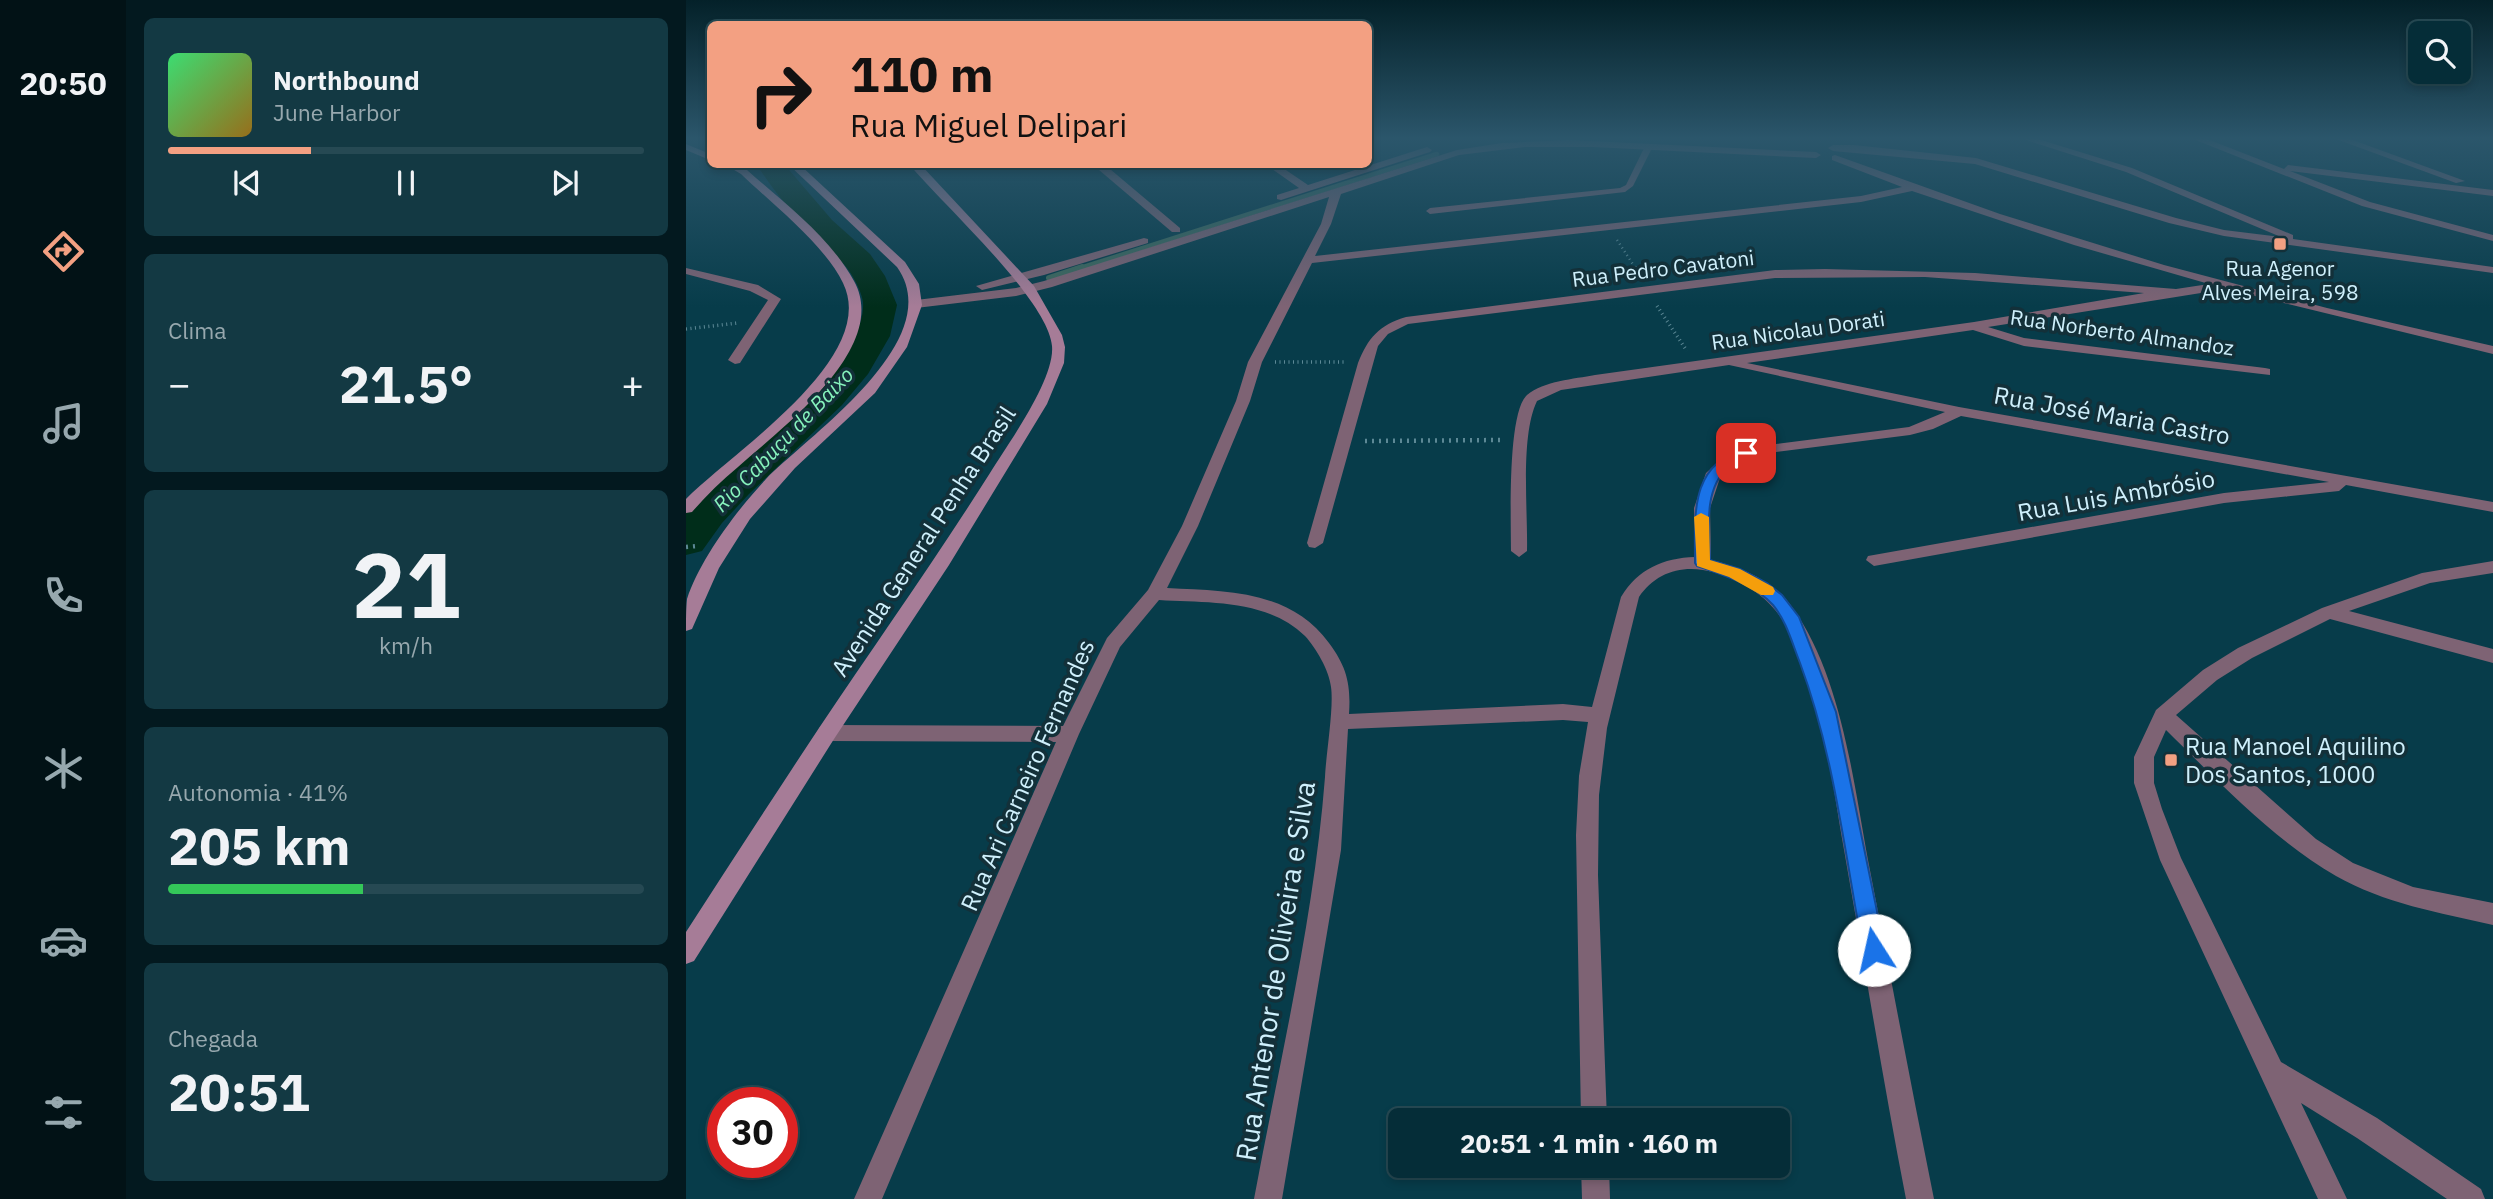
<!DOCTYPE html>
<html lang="pt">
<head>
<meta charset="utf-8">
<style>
  body { margin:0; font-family:"IBM Plex Sans",sans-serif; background:#133943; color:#f1f3f6; height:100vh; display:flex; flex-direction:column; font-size:26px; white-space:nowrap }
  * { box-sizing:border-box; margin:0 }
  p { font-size:23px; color:#97a8ae }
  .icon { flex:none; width:38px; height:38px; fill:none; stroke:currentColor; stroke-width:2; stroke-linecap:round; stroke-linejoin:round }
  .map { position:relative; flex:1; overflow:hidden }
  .drawer { display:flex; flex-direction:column; gap:18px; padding:18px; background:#03191f; width:560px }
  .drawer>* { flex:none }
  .hud { position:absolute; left:21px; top:21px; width:665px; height:147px; border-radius:10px; box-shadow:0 4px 10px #0003,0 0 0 2px #264953; background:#f3a082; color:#111; overflow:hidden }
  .fabs { position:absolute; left:1722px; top:21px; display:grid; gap:14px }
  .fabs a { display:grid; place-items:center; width:63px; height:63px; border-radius:10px; background:#052d38; box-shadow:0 4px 10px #0003,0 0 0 2px #264953; font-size:35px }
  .speed { position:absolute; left:21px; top:1087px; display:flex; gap:14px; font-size:35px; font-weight:700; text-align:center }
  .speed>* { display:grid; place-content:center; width:91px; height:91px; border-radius:50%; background:#052d38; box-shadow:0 4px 10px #0003,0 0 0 2px #264953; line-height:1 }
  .speed .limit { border:10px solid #d22; background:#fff; color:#111 }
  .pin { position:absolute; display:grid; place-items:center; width:60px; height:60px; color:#fff; margin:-30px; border-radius:14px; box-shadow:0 4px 10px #0006 }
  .me { position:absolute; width:77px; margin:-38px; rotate:350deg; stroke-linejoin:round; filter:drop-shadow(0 0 5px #0008) }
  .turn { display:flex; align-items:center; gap:24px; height:147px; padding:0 28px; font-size:32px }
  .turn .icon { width:91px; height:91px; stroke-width:2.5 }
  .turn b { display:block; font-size:49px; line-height:60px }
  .big { font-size:52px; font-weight:800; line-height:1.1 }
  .drawer .widget { flex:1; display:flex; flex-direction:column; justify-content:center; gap:10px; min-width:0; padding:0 24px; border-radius:10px; background:#133943 }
  .drawer .dial { align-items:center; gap:0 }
  .dial b { font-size:91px; line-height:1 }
  .song { display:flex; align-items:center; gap:21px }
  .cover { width:84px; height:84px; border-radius:10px; background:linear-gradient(135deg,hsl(140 70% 55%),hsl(40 70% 35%)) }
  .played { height:7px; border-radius:4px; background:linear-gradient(90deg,#f3a082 30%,#264953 30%) }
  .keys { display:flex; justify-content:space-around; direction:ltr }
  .heat { display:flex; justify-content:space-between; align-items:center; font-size:38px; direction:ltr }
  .charge { height:10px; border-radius:5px; background:linear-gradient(90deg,#34c759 41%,#264953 0) }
  .trip { position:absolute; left:702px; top:1108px; width:402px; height:70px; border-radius:10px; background:#052d38; box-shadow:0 4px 10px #0003,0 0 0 2px #264953; font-weight:800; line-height:70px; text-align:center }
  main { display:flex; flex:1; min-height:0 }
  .menu { display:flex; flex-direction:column; width:126px; justify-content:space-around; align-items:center; background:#021216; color:#97a8ae }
  .menu .icon { width:49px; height:49px }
  .menu .current { color:#f3a082 }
  .menu b { font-size:32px; color:#f1f3f6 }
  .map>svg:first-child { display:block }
</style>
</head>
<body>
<main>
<nav class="menu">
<b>20:50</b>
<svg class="icon current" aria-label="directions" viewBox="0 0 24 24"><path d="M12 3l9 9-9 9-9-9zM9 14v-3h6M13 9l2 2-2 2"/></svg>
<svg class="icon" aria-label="music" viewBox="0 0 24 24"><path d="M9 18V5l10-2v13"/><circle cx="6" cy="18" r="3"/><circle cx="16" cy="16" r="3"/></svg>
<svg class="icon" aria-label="phone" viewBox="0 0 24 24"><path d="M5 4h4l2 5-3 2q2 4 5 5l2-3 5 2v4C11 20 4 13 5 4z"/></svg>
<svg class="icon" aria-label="climate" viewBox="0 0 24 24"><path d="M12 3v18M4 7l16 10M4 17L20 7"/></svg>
<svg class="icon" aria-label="car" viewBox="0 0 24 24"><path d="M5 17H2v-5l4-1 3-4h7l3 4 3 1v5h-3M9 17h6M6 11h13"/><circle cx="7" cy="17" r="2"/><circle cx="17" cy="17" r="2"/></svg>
<svg class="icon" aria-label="filters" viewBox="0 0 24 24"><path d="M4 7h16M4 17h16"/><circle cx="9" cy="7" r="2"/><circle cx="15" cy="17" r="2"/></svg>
</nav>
<section class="drawer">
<div class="widget">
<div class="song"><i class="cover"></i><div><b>Northbound</b><p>June Harbor</p></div></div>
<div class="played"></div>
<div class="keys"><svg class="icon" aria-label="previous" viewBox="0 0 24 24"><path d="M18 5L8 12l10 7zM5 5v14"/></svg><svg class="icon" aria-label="pause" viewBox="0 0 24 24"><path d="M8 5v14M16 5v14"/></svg><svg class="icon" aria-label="next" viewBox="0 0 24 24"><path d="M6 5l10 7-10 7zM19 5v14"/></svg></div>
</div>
<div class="widget"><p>Clima</p>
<div class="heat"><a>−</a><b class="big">21.5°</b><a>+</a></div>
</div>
<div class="widget dial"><b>21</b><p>km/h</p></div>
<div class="widget"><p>Autonomia · 41%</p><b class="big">205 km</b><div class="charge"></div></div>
<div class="widget"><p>Chegada</p><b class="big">20:51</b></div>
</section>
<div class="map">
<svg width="1807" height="1199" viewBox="0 0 1807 1199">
  <rect width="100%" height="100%" fill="#073c4a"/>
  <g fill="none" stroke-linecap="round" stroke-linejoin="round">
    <path stroke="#3e685e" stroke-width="4.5" d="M391,269l360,-115"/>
    <path stroke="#3e685e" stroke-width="6" d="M363,278l33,-11"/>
    <path fill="#002d1a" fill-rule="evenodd" d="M70,164h28l48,56 38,34 15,22 12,29 -7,31 -22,38 -26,31 -93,89 -27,29 -20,28 -16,4v-46c40,-51 182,-141 177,-207 -1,-8 -6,-18 -10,-25 -9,-17 -27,-28 -40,-42 -21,-21 -40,-46 -57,-71z"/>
    <path stroke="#5d8996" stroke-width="2.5" stroke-dasharray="1 3.5" stroke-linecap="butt" d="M931,240l19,29"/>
    <g stroke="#5d8996" stroke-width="3.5" stroke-dasharray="1 3.5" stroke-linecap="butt">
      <path d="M949,267l4,7"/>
      <path d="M971,306l30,45"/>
      <path d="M0,329l52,-6"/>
      <path d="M589,362h72"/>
    </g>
    <g stroke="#5d8996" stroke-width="4.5" stroke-dasharray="2 5" stroke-linecap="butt">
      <path d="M679,441l138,-1"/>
      <path d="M0,547l11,-1"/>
    </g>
    <path fill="#7e6374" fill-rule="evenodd" d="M963,144l4,2 -20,40 -8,6 -195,22 -4,-3 4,-3 190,-20 6,-3 19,-39z"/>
    <g fill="#7e6374" fill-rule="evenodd">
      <path d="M1337,139h15l94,29 161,67v4l200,28v6l-269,-37 -55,-13 -194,-59 -142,-13 -5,-3 5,-3h21l122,13 200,60 48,12 57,7 -155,-65z"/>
      <path d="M1507,139h14l77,30 4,-4 205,25v6l-203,-25 80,31 123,33v6l-131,-35z"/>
      <path d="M1650,139h14l115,42 -9,2z"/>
      <path d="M884,140l246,12 5,3 -5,3 -223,-11h-68l-66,8 -118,39 -10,30 -16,32 546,-60 41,-9 -70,-27v-4l3,-1 165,59 164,51 163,43 166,38v8l-267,-65 -238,38 36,11 241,30 5,1v6l-246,-29 -51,-16 -226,33 212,44 534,95v10l-147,-27 -7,6 -115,12 -350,63 -8,-6 2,-4 356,-63 105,-11 -368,-66 -28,13 -23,6 -142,18 -31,7 -16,15 -11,33 1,52c30,7 63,21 81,47 49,68 61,172 76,253 22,113 43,226 66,339h-28c-23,-118 -42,-237 -63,-355 -12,-68 -24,-173 -64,-229 -16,-23 -48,-41 -76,-45 -26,-4 -49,5 -64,27l-32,131 -8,67 -1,80 9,245h-26l-5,-285 3,-59 9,-54 -25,-2 -215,9 -7,121 -59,349h-28c26,-140 60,-280 71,-422 1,-23 9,-69 6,-90 -2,-17 -15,-39 -26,-51 -38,-37 -97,-33 -146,-36l-39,47 -41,87 -197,465h-28l202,-457 -229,-1 -7,-2 -3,-6 3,-6 7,-2 236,1 44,-88 41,-48 34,-64 54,-125 12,-39 73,-138 8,-27 -277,90 -36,9 -100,12 -6,-4 6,-4 100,-12 28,-7 413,-131 45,-7zM1226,191l162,54 135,39 -33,5 -201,-16 -150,-4 -50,1 -369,47c-27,8 -38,21 -48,46l-51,180 2,4 6,1 8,-5 55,-197 10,-12 20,-10 367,-46 150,-1 219,16 -170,29 -379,53c-21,4 -51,6 -68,20 -20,18 -16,127 -16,156l8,6 8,-6c1,-40 -7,-115 10,-150l24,-11 168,-25 216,47 -36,15 -141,18 -41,9 -21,19 -12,35 1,49c-32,1 -57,12 -74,40l-29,110 -29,-3 -214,10c2,-29 -2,-47 -20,-71 -38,-53 -103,-52 -162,-55l31,-62 52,-125 12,-39 50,-99 549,-61z"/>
      <path d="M741,147l5,3 -2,2 -149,48 -4,-1v-4l22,-7 -34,-24h12l31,21z"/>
      <path d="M406,164h12l76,64v4h-8z"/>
      <path d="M458,238l4,1v4l-104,32 -62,15 -6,-4z"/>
      <path d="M0,268l72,17 23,14 -41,64 -5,1 -7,-4 40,-60 -18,-9 -64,-17z"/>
      <path d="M1807,561v12l-63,10 -81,28 144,38v14l-163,-44 -78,39 -35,22 -41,35 140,124 37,24 60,24 80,16v22c-53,-12 -110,-22 -157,-49 -59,-33 -121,-98 -170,-146l-12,27v26l8,26 19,49 100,204 96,56 104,71 4,10h-38l-90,-61 -56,-35 46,96h-29l-158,-339 -26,-77v-26l22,-47 47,-40 35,-22 84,-40 100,-35z"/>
      <path d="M895,1166h28l1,33h-28z"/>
    </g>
    <g fill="#a67c97" fill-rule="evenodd">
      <path d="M0,144l24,10v6l-24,-10z"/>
      <path d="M38,164h13l10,6c37,33 83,67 107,111 37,67 -74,148 -116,186 -17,14 -32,29 -46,45l-6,1v-14c45,-46 194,-141 157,-216 -18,-38 -72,-80 -102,-109z"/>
      <path d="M102,164h11l106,98 14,22 3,21 -15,42 -32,46 -80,75 -45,51 -31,49 -27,61 -6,2c0,-10 0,-23 1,-32 13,-40 50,-89 79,-120 43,-44 183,-139 131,-212z"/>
      <path d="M223,164h11l114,122 28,49 3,12 -1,16 -17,41 -98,161 -115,174 -140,222 -8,3v-32c44,-68 88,-136 133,-204 57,-85 116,-168 171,-255 18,-29 65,-94 62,-127 -4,-47 -110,-142 -143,-182z"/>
    </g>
  </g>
  <linearGradient id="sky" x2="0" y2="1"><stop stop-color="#042129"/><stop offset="0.45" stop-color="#2b566b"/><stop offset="1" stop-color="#2b566b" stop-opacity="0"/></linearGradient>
  <rect width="1807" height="307" fill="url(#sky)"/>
  <path fill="#1a73e8" stroke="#114b97" stroke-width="2" d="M1060,449l7,4c-7,6 -17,6 -24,13 -26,23 -20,63 -19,94l30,9 27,14 15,12 17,22 37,95 49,238 -4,8 -7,3 -8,-3 -3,-8c-18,-95 -29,-196 -63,-287 -8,-20 -13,-41 -27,-58 -19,-21 -50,-30 -76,-39l-2,-3c0,-47 -6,-100 51,-114z"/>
  <path fill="#f59e0b" d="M1015,513l8,4 1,43 30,9 33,18 2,4 -2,4h-12l-32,-18 -32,-11 -3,-49z"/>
  <g fill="#f3a082" stroke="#133039" stroke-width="2.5">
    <rect x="1587" y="237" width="14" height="14" rx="3.5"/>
    <rect x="1478" y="753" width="14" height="14" rx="3.5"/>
  </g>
  <g text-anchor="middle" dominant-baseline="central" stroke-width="7" stroke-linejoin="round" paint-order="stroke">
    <g font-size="21" fill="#cff0fc" stroke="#133039">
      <text transform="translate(977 268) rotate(-7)">Rua Pedro Cavatoni</text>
      <text transform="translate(1112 330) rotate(-8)">Rua Nicolau Dorati</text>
      <text transform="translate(1436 332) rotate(8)">Rua Norberto Almandoz</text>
    </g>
    <g font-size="21" fill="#cff0fc" stroke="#133039">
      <text x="1594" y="268">Rua Agenor<tspan x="1594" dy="24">Alves Meira, 598</tspan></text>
    </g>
    <g font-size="21" font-style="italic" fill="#87f3bd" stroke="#133039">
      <text transform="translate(97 439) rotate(-46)">Rio Cabuçu de Baixo</text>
    </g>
    <g font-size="24" fill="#cff0fc" stroke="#133039">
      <text transform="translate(1426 415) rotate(10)">Rua José Maria Castro</text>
      <text transform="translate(1430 495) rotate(-10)">Rua Luis Ambrósio</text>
      <text transform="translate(237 541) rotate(-57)">Avenida General Penha Brasil</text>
      <text transform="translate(341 775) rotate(-66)">Rua Ari Carneiro Fernandes</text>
    </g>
    <g font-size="24" fill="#cff0fc" stroke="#133039" text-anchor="start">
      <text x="1499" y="746">Rua Manoel Aquilino<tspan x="1499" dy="28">Dos Santos, 1000</tspan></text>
    </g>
    <g font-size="28" fill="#cff0fc" stroke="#133039">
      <text transform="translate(589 971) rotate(-81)">Rua Antenor de Oliveira e Silva</text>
    </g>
  </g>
</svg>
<div class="fabs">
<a><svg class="icon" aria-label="search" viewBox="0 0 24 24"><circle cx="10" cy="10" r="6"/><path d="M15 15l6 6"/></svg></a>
</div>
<div class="speed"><div class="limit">30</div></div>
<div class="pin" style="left:1060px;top:453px;background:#d93025"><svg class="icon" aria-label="arrive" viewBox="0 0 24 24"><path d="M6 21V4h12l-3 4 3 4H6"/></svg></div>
<svg class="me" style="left:1188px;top:950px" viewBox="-20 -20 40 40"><circle r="19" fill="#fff"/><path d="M0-13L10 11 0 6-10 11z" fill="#1a73e8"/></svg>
<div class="trip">20:51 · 1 min · 160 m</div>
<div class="hud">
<div class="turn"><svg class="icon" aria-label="right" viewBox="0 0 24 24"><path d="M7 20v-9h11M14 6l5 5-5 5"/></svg><div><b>110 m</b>Rua Miguel Delipari</div></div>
</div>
</div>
</main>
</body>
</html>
